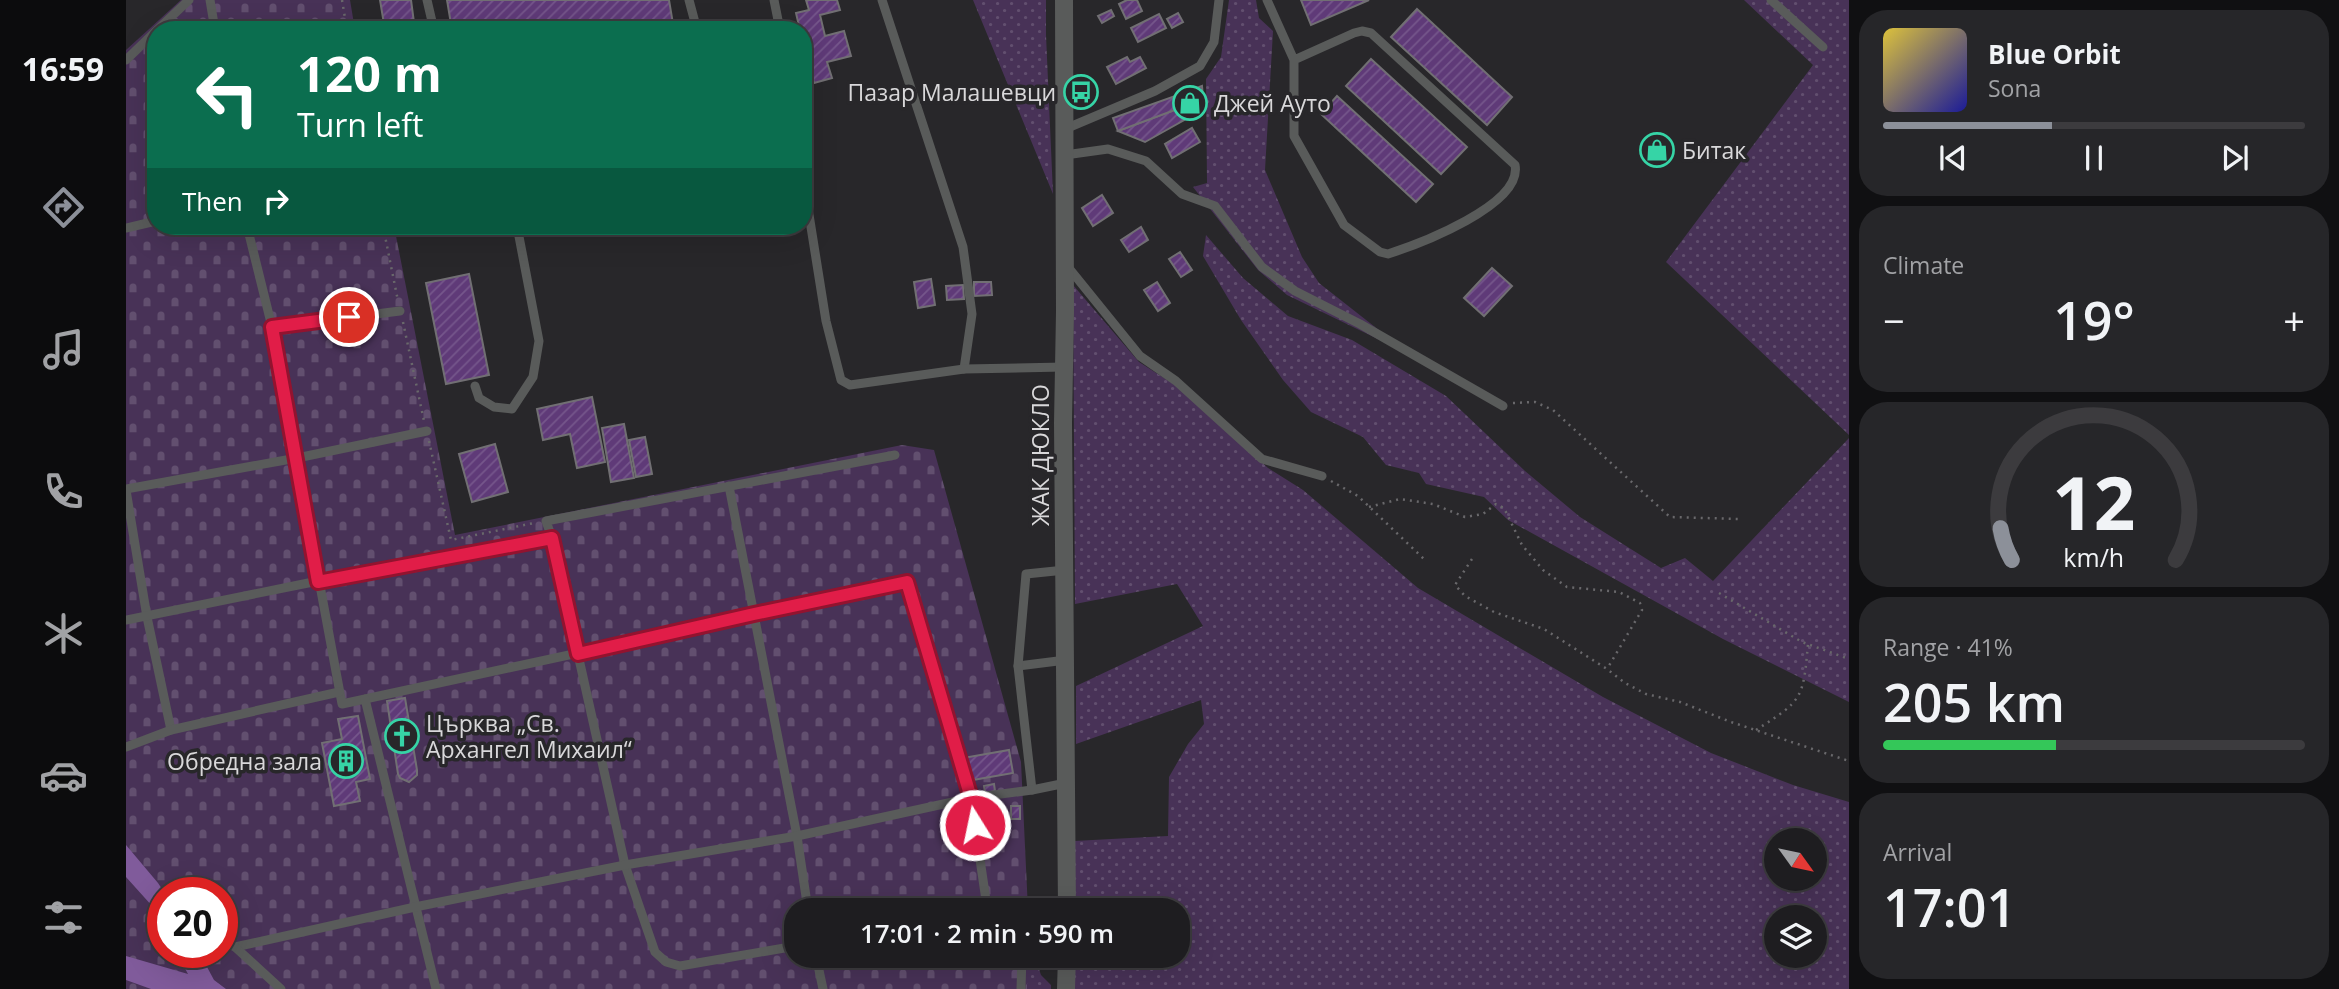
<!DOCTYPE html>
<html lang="en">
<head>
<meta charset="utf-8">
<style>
  body { margin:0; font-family:"Open Sans",sans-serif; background:#262629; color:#f1f3f6; height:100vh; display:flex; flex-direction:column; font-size:26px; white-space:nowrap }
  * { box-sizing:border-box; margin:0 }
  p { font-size:23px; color:#a1a2a5 }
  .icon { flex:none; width:38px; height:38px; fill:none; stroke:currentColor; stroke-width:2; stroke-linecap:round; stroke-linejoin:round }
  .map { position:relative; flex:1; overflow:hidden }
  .panel { display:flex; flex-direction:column; gap:10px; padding:10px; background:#101012; width:490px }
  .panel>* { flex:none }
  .guide { position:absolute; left:21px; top:21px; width:665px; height:214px; border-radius:28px; box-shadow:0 7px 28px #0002,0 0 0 2px #3c3b3e; background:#0b6e4f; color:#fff; overflow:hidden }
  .needle { width:46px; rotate:123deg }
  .buttons { position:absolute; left:1638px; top:828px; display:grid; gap:14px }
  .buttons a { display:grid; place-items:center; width:63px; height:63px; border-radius:50%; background:#1e1d20; box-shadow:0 7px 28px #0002,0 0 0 2px #3c3b3e; font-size:35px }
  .speed { position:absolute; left:21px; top:877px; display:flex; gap:14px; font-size:35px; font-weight:700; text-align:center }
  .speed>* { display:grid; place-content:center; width:91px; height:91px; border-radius:50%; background:#1e1d20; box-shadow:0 7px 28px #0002,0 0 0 2px #3c3b3e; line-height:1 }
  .speed .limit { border:10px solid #d22; background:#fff; color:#111 }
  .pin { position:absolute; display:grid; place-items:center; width:60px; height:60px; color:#fff; margin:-30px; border:4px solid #fff; border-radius:50%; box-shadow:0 2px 7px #0007 }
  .me { position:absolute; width:77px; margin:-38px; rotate:350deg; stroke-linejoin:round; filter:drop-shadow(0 0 5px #0008) }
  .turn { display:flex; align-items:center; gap:24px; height:147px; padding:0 35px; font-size:32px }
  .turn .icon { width:91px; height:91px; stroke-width:2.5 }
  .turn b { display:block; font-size:49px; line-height:60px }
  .then { display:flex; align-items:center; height:66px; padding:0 35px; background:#0003; gap:14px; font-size:26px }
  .big { font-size:52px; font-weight:600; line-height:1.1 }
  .panel .tile { flex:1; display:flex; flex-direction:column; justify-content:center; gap:10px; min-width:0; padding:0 24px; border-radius:28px; background:#262629 }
  .panel .dial { align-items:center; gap:0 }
  .dial svg { height:182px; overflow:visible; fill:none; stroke:#3c3b3e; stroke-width:7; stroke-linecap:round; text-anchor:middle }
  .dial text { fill:#f1f3f6; stroke:none }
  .song { display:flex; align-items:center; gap:21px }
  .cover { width:84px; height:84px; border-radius:10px; background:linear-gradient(135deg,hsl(50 70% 55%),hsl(240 70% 35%)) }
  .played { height:7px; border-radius:4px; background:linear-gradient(90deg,#8c9099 40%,#3c3b3e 40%) }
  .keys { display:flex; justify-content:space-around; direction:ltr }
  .heat { display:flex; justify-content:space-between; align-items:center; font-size:38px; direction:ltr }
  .charge { height:10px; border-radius:5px; background:linear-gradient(90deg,#34c759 41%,#3c3b3e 0) }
  .trip { position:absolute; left:658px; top:898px; width:406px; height:70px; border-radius:28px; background:#1e1d20; box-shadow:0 7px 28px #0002,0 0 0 2px #3c3b3e; font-weight:600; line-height:70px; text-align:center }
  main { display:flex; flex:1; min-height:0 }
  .tab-bar { display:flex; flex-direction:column; width:126px; justify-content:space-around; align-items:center; background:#0c0c0d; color:#a1a2a5 }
  .tab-bar .icon { width:49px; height:49px }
  .tab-bar .current { color:#8c9099 }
  .tab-bar b { font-size:32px; color:#f1f3f6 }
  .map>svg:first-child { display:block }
</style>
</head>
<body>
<main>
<nav class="tab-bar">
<b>16:59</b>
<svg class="icon current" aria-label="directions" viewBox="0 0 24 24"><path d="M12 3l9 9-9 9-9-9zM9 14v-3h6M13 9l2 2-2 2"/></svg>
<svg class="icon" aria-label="music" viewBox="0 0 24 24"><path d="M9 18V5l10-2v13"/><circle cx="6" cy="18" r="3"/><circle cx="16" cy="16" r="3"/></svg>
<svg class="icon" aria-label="phone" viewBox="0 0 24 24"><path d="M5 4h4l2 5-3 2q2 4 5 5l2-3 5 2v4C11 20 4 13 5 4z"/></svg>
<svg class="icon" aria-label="climate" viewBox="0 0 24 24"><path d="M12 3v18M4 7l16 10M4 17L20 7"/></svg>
<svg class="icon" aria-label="car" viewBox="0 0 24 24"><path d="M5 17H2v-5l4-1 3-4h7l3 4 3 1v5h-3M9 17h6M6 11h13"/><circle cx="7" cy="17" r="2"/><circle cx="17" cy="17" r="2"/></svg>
<svg class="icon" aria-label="filters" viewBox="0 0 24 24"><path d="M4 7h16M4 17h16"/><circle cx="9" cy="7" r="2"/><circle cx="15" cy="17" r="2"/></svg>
</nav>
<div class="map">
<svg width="1723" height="989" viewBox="0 0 1723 989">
  <defs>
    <pattern id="grass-dots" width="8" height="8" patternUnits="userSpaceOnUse" patternTransform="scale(1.75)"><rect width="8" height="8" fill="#483257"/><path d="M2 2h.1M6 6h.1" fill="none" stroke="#624f6f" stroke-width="1.8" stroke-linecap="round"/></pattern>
    <pattern id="cemetery-stones" width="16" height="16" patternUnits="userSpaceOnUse" patternTransform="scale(1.75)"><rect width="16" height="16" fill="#483257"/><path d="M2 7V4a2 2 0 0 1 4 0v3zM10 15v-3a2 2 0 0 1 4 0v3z" fill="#624f6f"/></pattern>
    <pattern id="building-hatch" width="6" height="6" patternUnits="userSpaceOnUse" patternTransform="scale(1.75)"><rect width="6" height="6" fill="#5f3a78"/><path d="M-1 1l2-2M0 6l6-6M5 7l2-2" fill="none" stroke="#75568b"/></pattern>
  </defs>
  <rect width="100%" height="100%" fill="#28272a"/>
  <g fill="url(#grass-dots)" fill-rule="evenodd">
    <path d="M847,0h73v35l7,159z"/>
    <path d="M1103,0h27l3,18 14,13 -8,139 37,87 17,26 70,55 -5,4 -97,-47 -29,-25 -65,-83 14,-4 -1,-104 15,-22z"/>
    <path d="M1618,0h105v435l-183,-173 147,-197z"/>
    <path d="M1080,235l37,43 45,38 64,24 94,56 79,75 55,46 81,51 24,-10 28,23 136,-143v264l-126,-63 -215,-119 -24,-23 -58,-13 -7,-11 -33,-8 -23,-28 -52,-25 -28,-32 -42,-60 -38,-64z"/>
    <path d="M947,285l66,77 36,23 93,83 35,22 115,98 185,109 108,56 82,32 56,17v187h-777l1,-33h105v-46h-105l1,-69 94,-5 1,-59 19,-33 16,-20 -3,-24 -125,44v-58l127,-60 -26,-42 -102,20zM1650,840h39v38h-39zM1650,917h39v39h-39z"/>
    <path d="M911,963l4,12 10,10v4h-24v-24z"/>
  </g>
  <path fill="url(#cemetery-stones)" fill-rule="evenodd" d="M55,0h169l5,30h-199v196h238l61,309 447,-90 32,5 87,312 7,148h-232v46h231v33h-901v-939zM37,892h59v60h-59z"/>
  <g fill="#805b9b">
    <path d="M0,845l32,38 6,9h-1v34l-10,-19 -27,-30z"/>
    <path d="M50,952h23l15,28 12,9h-75l-25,-9v-24l62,18z"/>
  </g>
  <g fill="url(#building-hatch)" stroke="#716f73" stroke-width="2">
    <path d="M254,0h31l4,30h-30z"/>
    <path d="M321,0h222l5,30h-222z"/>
    <path d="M680,0h31l3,10 -20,5 5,21 19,-5 7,25 -24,6 5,16 -18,5 -11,-41v-12h-3l-4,-17 13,-3z"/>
    <path d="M1001,0h10l5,11 -16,8 -7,-15z"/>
    <path d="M1175,0h68l-58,25z"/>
    <path d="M1291,9l95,88 -25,28 -96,-88z"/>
    <path d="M985,10l3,6 -12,7 -4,-7z"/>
    <path d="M1052,13l5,9 -11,6 -5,-9z"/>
    <path d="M1033,14l7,14 -28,14 -7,-14z"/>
    <path d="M1001,57l3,5 10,-5 6,11 -30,16 -9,-17z"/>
    <path d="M1245,59l96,88 -26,27 -95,-88z"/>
    <path d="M1076,86l2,23 -59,33 -27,-11 65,-24 -5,-12z"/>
    <path d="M1052,95l5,12 -65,24 -5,-13z"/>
    <path d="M1211,96l96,88 -17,18 -95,-88z"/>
    <path d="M1066,128l8,14 -28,16 -7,-14z"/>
    <path d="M976,195l11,18 -20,13 -11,-18z"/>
    <path d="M1015,227l7,13 -19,12 -8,-12z"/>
    <path d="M1054,252l12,18 -11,7 -12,-18z"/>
    <path d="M1366,268l20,18 -28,30 -20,-18z"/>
    <path d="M343,274l20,101 -43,9 -20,-101z"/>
    <path d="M805,279l4,26 -17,3 -4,-26z"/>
    <path d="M848,282h17l1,13 -18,1z"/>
    <path d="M1031,282l13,21 -12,8 -14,-21z"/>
    <path d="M837,285l1,14 -17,1 -1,-14z"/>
    <path d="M466,397l13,65 -28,6 -7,-34 -27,6 -6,-31z"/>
    <path d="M498,424l10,54 -23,4 -9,-54z"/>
    <path d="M519,437l7,37 -16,3 -7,-37z"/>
    <path d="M369,444l13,48 -36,10 -13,-48z"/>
    <path d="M279,698l12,72v5l-8,7 -9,-4 -2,-4 -11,-73z"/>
    <path d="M232,716l12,63 -14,3 4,19 -26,5 -12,-63 20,-4 -4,-20z"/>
    <path d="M883,750l4,23 -46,8 -4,-23z"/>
    <path d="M868,784l1,7 -10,2 -1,-7z"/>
    <rect x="885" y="806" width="9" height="13"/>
  </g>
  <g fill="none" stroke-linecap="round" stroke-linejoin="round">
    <g stroke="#69686b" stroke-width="2.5" stroke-dasharray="2 5" stroke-linecap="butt">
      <path d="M216,0l5,30"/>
      <path d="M257,226l15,75"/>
      <path d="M277,322l21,99"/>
      <path d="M1387,403l22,-1 18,8 117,107 68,2"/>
      <path d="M303,441l22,99 83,-17"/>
      <path d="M1205,481l27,15 67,64"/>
      <path d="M1243,507l31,-8 33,5 32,13 18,-3 13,-10 8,4 18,37 21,25 24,17 52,5 21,11 2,7 -35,59"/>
      <path d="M1346,559l-17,26 10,11 29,16 50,17 63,40 18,14 21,11 34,8 51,20 118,39"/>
      <path d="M1593,593l83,49 47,17"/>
      <path d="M1630,730c47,-30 47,-31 52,-86"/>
    </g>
    <g stroke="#595b5a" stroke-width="9">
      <path d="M84,0l5,30"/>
      <path d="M301,0l7,30"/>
      <path d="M563,0l8,30"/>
      <path d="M648,0l6,30"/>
      <path d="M756,0l81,247 9,67 -8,55"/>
      <path d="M1141,0l27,60v76l50,89 36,27 8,2c31,-10 135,-49 127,-89l-144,-132 -9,-2 -8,2 -60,27"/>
      <path d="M1645,0l52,47"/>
      <path d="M31,30l32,-30"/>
      <path d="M0,60l30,-29"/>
      <path d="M939,129l90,-38 45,-25 14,-24 5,-42"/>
      <path d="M939,155l43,-6 38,12 36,33 33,12 47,61 33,24 65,33 143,82"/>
      <path d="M677,177l23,144 15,59 9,5 114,-16 100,-2"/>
      <path d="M121,226l25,101 70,377 565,-122 64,216 16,109"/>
      <path d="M0,228l30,-7"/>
      <path d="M942,267l72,89 36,25 86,78 60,17"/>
      <path d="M146,327l128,-16"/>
      <path d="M349,386l4,12 15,9 18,2 21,-32 6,-36 -22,-115"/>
      <path d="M603,486l68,350 11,74"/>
      <path d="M0,489l171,-31 130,-27"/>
      <path d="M0,490l21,127 24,113"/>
      <path d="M0,620l192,-39 234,-43"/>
      <path d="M892,666l48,-6"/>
      <path d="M239,699l71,290"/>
      <path d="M0,747l45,-17 168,-38"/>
      <path d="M906,790l-14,-124 8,-92 39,-4"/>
      <path d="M848,910l31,-5 12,5"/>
      <path d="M670,946l-116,20 -14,-4 -11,-10 -30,-87 -73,-327 -6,-17 349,-66"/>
      <path d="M109,947l180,-40 210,-42 172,-29 174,-38 61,-8 34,-7"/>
      <path d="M109,947l46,42"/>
      <path d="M690,956l7,33"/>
      <path d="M895,989l1,-33"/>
    </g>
    <g stroke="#595b5a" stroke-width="18">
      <path d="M938,0l1,312 -2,111 4,487"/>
      <path d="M940,989l1,-33"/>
    </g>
  </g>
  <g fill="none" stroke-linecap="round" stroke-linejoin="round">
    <g stroke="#92132f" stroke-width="18">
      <path id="route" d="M223,317l-77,10 46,255 234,-44 26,116 176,-40 153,-32 64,216 4,27"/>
    </g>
    <use href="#route" stroke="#e11d48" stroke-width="12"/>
  </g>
  <defs>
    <g id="bus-ring" transform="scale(1.75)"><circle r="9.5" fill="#28272a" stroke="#36d4a6" stroke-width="1.5"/><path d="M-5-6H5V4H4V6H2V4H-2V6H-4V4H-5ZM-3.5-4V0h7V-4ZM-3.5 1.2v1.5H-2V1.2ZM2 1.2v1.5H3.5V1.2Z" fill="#36d4a6"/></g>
    <g id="shop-ring" transform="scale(1.75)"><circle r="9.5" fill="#28272a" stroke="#36d4a6" stroke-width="1.5"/><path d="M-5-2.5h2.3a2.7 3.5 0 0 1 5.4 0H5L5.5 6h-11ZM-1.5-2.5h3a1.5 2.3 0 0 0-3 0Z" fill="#36d4a6"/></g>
    <g id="church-ring" transform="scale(1.75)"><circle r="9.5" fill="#28272a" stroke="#36d4a6" stroke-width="1.5"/><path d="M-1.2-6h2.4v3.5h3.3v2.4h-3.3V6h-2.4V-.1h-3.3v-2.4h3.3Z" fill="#36d4a6"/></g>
    <g id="building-ring" transform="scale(1.75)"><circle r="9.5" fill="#28272a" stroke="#36d4a6" stroke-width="1.5"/><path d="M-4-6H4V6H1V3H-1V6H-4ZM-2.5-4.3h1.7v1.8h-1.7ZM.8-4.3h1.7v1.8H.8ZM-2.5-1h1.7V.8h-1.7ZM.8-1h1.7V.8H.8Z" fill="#36d4a6"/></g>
  </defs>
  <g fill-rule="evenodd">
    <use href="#bus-ring" x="955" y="92"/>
    <use href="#shop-ring" x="1064" y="103"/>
    <use href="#shop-ring" x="1531" y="150"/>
    <use href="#church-ring" x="276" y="736"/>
    <use href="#building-ring" x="220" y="761"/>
  </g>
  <g text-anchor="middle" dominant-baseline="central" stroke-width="7" stroke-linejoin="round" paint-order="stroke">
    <g font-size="23" fill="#d9d8da" stroke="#28272a" text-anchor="start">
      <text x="930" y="92" text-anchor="end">Пазар Малашевци</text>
      <text x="1088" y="103">Джей Ауто</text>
      <text x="1556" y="150">Битак</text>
      <text x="300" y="723">Църква „Св.<tspan x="300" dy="26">Архангел Михаил“</tspan></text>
      <text x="196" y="761" text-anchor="end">Обредна зала</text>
    </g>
    <g font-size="23" fill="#d9d8da" stroke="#28272a">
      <text transform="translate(914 455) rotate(-90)">ЖАК ДЮКЛО</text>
    </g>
  </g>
</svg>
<div class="buttons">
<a><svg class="needle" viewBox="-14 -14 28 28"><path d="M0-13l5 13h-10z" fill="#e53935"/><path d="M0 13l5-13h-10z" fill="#a1a2a5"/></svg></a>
<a><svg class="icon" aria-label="layers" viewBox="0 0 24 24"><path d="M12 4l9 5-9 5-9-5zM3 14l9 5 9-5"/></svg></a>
</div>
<div class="speed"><div class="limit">20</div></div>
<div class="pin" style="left:223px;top:317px;background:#d93025"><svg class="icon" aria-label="arrive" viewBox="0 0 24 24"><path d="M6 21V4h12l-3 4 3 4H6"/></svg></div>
<svg class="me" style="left:849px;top:825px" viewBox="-20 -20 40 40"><circle r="17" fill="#e11d48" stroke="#fff" stroke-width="3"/><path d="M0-11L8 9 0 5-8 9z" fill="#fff"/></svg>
<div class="trip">17:01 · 2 min · 590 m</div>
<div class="guide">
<div class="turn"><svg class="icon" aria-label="left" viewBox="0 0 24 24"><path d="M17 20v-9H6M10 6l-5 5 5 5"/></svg><div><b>120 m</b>Turn left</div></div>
<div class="then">Then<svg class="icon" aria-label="right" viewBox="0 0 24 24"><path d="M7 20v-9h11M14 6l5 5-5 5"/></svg></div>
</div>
</div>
<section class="panel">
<div class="tile">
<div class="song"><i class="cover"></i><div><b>Blue Orbit</b><p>Sona</p></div></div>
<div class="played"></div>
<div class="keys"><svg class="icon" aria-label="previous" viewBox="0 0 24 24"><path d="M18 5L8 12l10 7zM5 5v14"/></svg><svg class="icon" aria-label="pause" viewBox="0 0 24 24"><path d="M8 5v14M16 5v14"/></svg><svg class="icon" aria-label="next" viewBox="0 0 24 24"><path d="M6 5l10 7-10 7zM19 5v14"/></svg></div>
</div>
<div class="tile"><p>Climate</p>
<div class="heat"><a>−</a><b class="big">19°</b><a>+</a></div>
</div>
<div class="tile dial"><svg viewBox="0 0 100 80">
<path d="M14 69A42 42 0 1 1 86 69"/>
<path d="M14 69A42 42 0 0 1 9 55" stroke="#8c9099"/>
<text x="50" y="56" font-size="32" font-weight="700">12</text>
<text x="50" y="72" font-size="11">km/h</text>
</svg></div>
<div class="tile"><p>Range · 41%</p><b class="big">205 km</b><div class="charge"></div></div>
<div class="tile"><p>Arrival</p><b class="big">17:01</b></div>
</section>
</main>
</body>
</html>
